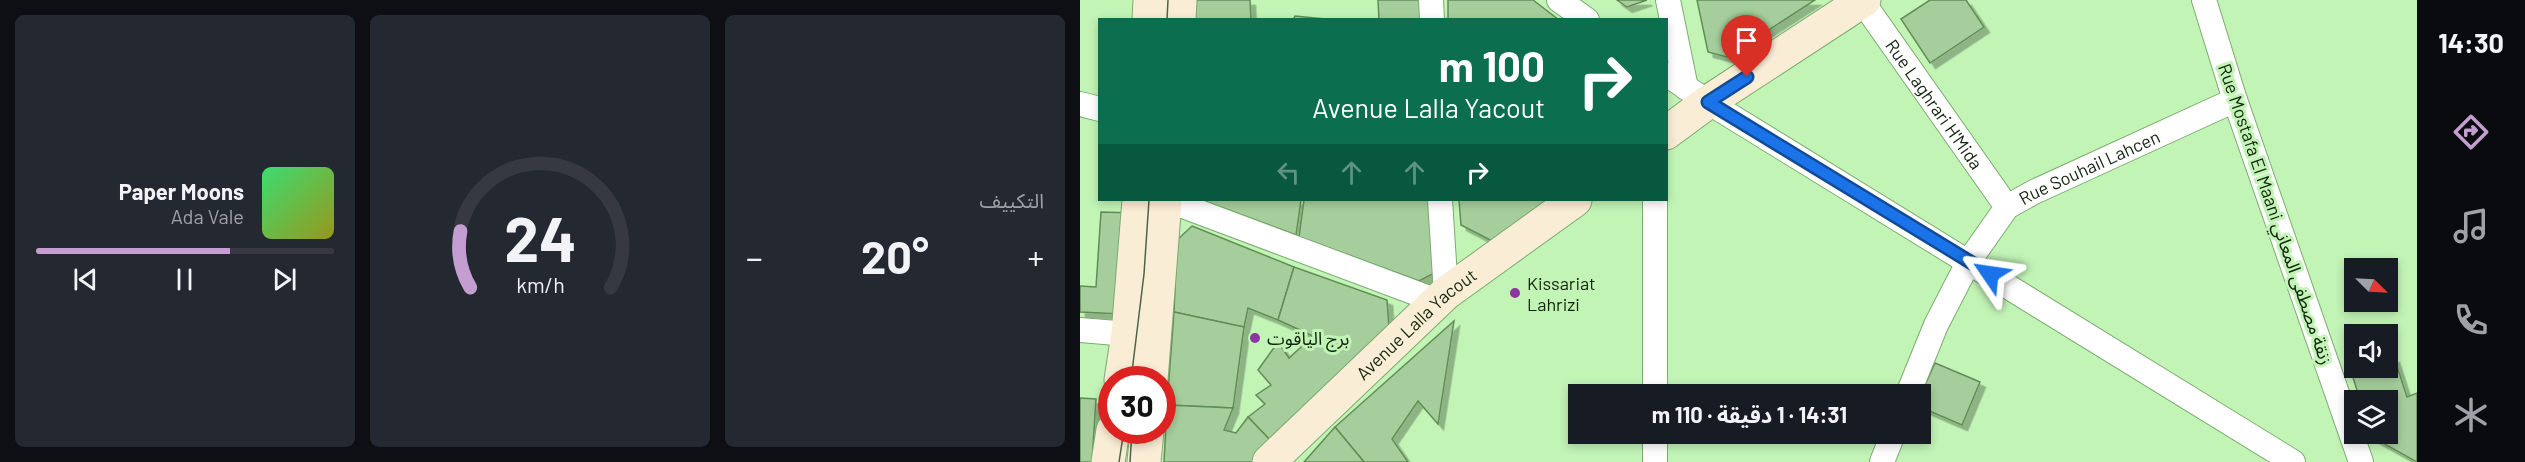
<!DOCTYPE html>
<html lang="ar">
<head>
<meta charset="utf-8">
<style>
  body { margin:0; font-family:Barlow,"Noto Sans Arabic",sans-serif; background:#242831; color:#f1f3f6; direction:rtl; height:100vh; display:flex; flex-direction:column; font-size:22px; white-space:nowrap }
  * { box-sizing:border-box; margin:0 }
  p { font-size:20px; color:#9ea1a6 }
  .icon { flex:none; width:33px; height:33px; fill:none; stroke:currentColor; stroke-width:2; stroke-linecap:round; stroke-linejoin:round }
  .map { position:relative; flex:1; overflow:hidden; direction:ltr }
  .sheet { display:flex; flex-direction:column; gap:15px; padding:15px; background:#0d0f14; width:1080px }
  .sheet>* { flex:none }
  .top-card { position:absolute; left:18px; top:18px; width:570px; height:183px; border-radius:0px; box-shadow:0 3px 9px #0003; direction:rtl; background:#0b6e4f; color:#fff; overflow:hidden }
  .needle { width:39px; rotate:114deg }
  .buttons { position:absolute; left:1264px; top:258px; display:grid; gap:12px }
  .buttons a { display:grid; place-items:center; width:54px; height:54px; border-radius:0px; background:#171b24; box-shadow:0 3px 9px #0003; font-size:30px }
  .speed { position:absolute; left:18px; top:366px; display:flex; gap:12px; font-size:30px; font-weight:700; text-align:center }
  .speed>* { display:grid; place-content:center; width:78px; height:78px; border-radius:50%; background:#171b24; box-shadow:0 3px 9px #0003; line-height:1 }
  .speed .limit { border:9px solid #d22; background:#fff; color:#111 }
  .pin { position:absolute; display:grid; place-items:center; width:51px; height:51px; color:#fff; margin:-62px -26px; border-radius:50% 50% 50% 0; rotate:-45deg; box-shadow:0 0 6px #0007 }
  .pin .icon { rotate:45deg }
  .me { position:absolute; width:66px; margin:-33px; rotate:302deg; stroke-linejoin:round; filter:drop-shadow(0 0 4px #0008) }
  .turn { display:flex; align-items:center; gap:21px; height:126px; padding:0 24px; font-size:27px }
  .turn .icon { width:78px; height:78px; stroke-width:2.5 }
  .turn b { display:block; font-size:42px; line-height:51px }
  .lanes { display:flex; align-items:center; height:57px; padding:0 24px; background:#0003; justify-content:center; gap:30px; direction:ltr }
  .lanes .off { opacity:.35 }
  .big { font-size:45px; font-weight:700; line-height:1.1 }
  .sheet .tile { flex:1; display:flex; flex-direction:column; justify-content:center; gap:9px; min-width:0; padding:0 21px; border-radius:9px; background:#242831 }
  .sheet .dial { align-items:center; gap:0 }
  .dial svg { height:156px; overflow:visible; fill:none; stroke:#363941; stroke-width:7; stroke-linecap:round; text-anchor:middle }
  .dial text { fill:#f1f3f6; stroke:none }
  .song { display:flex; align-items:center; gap:18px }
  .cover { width:72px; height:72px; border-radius:9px; background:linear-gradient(135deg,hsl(140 70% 55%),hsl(60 70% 35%)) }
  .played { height:6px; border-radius:3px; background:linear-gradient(90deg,#c49ed0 65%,#363941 65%) }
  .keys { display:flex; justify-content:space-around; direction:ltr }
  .heat { display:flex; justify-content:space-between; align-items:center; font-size:33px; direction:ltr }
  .sheet .tiles { flex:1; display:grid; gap:15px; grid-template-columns:repeat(3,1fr) }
  .trip { position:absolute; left:488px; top:384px; width:363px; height:60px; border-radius:0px; background:#171b24; box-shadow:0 3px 9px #0003; font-weight:700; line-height:60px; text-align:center; direction:rtl }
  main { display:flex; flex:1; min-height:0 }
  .tab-bar { display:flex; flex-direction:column; width:108px; justify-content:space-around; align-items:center; background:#090b0e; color:#9ea1a6 }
  .tab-bar .icon { width:42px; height:42px }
  .tab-bar .active { color:#c49ed0 }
  .tab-bar b { font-size:27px; color:#f1f3f6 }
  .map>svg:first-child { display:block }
</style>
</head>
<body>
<main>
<nav class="tab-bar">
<b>14:30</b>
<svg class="icon active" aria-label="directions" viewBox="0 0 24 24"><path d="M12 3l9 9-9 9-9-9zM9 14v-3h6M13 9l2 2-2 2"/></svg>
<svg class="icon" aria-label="music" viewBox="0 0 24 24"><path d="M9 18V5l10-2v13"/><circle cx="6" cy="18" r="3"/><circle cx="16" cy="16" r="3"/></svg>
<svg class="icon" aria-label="phone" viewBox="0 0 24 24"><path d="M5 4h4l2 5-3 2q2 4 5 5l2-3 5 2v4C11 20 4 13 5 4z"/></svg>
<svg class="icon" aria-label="climate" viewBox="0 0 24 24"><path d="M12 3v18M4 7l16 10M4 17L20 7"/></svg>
</nav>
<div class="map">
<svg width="1337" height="462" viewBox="0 0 1337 462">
  <defs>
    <filter id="shadow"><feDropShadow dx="5.5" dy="5.5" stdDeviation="0" flood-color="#0004"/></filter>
  </defs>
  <rect width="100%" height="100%" fill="#c2f4b6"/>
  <g fill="#a6ce9c" stroke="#618e55" stroke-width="1.5" filter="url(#shadow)">
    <path d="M112,0h58l1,20h-59z"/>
    <path d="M298,0h44l1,20h-44z"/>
    <path d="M368,0h85l26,20h-111z"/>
    <path d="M537,0h30l-20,7z"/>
    <path d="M617,0h118l-88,57 -19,-5z"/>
    <path d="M850,0h36l18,27 -54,36 -29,-44z"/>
    <path d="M215,16l40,4h-42z"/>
    <path d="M121,200h100l-5,35z"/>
    <path d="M224,200h132l6,69 -23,12 -120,-44z"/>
    <path d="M379,200h89l-56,41 -31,-16z"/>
    <path d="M21,212l35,1 -15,101 -41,-2v-26l16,1z"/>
    <path d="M112,226l102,41 -16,53 -30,-12 -4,19 -70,-15 3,-72z"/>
    <path d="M214,267l93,33 2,28 -119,112 -22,-23 17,-13 -9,-9 15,-10 -13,-15 20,-28 11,16 24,-22 -35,-16z"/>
    <path d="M94,312l70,15 -11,81 -66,-3z"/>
    <path d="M374,321l-16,103 -20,-23 -26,38 16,23h-44l-29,-35z"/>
    <path d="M1314,357l13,40 10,-4v69l-45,-25 -1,-3h17v-34h-28l-9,-29 11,-3h26v-9z"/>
    <path d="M855,363l45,19 -18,43 -42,-18v-11z"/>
    <path d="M0,398l16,1 -4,63h-12z"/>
    <path d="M87,405l66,3 -9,22 12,3 12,-16 22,23 -17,22h-89z"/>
    <path d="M255,427l29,35h-60z"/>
  </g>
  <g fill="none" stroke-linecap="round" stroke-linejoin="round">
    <g stroke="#7dab71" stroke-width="26">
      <g id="minor">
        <path d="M351,0l1,20"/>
        <path d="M479,0l28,20"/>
        <path d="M588,0l18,88"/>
        <path d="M1124,0l31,100 126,362"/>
        <path id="s1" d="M782,1l145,206"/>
        <path d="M586,74l42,28 585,360"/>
        <path d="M0,104l20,5"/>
        <path d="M87,200l270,101"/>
        <path d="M360,200l6,93"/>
        <path d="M0,330l48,4"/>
        <path d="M575,394v-194"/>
        <path id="s2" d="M828,394l28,-69 33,-64 38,-54 27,-15 201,-92"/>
        <path d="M575,462v-28"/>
        <path d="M802,462l11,-28"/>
      </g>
    </g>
    <g stroke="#7dab71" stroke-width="35">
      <g id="secondary">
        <path d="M69,20l1,-20"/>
        <path d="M99,20l1,-20"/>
        <path d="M586,133l42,-31 156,-102"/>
        <path d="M41,380l7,-46 11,-134"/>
        <path d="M71,380l14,-180"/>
        <path d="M28,462l5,-32"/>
        <path d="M64,462l3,-32"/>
        <path id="s3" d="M189,462l177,-169 129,-93"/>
      </g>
    </g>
    <use href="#minor" stroke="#fff" stroke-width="24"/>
    <use href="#secondary" stroke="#faedd6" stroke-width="33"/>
    <g stroke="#4a6743" stroke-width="1.5">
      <path d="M87,20l1,-20"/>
      <path d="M51,380l13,-106 5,-74"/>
      <path d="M39,462l5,-32"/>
      <path d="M50,462l2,-32"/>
    </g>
  </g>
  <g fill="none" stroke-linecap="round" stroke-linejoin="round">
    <g stroke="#114b97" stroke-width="15">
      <path id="route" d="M667,77l-39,25 282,172"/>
    </g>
    <use href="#route" stroke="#1a73e8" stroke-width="10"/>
  </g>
  <g fill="#8d35a1" stroke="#c2f4b6" stroke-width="2">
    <circle cx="435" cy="293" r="6"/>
    <circle cx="175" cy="338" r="6"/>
  </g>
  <g text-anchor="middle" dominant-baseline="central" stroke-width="6" stroke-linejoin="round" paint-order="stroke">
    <g font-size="18" fill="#12240d" stroke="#c2f4b6">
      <text stroke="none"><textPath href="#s1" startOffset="126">Rue Laghrari H'Mida</textPath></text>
      <text stroke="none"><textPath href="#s2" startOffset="304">Rue Souhail Lahcen</textPath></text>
      <text transform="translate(1196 214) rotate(71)">Rue Mostafa El Maani زنقة مصطفى المعاني</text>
      <text stroke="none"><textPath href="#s3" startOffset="202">Avenue Lalla Yacout</textPath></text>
    </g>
    <g font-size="18" fill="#12240d" stroke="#c2f4b6" text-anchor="start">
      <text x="447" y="283">Kissariat<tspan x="447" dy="21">Lahrizi</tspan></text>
      <text x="187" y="338">برج الياقوت</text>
    </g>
  </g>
</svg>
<div class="buttons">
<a><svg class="needle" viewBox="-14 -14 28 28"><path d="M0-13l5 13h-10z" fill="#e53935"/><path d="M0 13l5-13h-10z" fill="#9ea1a6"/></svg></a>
<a><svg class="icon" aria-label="sound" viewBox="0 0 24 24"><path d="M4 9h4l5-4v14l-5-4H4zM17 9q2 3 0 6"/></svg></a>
<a><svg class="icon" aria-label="layers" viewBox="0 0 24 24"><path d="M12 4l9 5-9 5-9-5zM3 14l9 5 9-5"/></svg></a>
</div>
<div class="speed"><div class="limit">30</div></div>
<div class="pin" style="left:667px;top:77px;background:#d93025"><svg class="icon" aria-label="arrive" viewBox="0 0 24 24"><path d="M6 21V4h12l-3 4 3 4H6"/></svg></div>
<svg class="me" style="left:910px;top:274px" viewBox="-20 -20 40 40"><path d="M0-17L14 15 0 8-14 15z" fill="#1a73e8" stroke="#fff" stroke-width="4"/></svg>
<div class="trip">14:31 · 1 دقيقة · 110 m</div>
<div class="top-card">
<div class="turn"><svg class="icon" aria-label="right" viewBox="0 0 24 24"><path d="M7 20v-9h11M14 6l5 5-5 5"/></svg><div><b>100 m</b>Avenue Lalla Yacout</div></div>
<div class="lanes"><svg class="icon off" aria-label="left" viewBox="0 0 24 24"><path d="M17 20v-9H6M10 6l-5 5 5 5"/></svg><svg class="icon off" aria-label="ahead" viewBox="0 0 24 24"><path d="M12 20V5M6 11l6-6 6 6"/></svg><svg class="icon off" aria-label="ahead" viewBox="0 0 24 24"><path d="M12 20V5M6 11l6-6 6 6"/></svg><svg class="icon" aria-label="right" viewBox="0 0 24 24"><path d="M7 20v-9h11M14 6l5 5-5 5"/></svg></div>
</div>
</div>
<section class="sheet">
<div class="tiles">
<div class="tile"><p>التكييف</p>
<div class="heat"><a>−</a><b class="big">20°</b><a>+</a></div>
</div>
<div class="tile dial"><svg viewBox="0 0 100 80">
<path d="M14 69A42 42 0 1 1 86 69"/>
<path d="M14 69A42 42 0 0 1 9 40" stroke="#c49ed0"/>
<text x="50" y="56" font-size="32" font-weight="700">24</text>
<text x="50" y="72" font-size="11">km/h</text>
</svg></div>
<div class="tile">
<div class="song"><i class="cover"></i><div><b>Paper Moons</b><p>Ada Vale</p></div></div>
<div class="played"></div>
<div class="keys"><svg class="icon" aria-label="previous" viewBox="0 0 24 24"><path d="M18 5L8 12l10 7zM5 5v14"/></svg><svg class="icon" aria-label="pause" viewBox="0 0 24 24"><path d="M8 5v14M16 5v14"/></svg><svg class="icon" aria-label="next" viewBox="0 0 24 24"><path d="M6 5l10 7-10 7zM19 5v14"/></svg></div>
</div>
</div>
</section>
</main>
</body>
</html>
